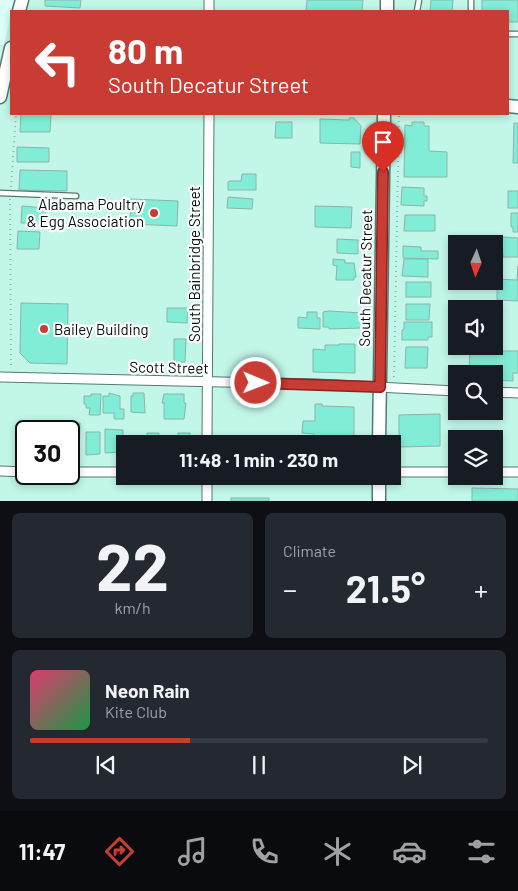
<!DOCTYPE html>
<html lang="en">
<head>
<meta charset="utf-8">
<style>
  body { margin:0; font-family:Barlow,sans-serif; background:#242831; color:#f1f3f6; height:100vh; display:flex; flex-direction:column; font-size:19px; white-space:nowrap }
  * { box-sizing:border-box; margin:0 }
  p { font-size:16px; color:#9ea1a6 }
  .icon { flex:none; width:28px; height:28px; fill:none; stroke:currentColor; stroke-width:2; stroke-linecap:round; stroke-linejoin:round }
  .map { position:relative; height:501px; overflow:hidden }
  .drawer { display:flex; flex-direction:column; gap:12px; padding:12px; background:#0d0f14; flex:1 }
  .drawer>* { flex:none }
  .hud { position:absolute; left:10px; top:10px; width:499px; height:105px; border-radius:0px; box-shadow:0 2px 8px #0003; background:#c93c33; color:#fff; overflow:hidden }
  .needle { width:32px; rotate:183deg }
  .buttons { position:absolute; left:448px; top:235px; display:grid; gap:10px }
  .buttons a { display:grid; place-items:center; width:55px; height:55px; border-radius:0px; background:#171b24; box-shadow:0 2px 8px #0003; font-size:25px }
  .speed { position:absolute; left:15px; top:420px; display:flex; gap:10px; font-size:25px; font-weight:700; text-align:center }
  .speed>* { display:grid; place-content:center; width:65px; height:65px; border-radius:50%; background:#171b24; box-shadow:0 2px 8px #0003; line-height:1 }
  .speed .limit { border:2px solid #111; border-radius:8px; background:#fff; color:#111 }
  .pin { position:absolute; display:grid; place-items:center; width:42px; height:42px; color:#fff; margin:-51px -21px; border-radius:50% 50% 50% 0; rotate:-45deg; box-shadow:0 0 5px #0007 }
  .pin .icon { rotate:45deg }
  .me { position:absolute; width:55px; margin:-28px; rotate:91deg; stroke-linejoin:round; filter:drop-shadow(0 0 4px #0008) }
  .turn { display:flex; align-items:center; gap:18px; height:105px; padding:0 15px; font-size:22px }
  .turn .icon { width:65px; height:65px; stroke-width:2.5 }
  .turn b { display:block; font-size:35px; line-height:42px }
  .big { font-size:38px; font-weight:700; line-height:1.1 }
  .drawer .card { flex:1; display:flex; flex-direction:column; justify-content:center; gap:8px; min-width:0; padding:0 18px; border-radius:8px; background:#242831 }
  .drawer .dial { align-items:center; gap:0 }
  .dial b { font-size:65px; line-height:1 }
  .song { display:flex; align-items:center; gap:15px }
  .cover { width:60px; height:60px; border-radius:8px; background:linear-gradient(135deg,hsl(340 70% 55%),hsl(140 70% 35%)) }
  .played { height:5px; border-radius:2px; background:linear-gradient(90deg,#c93c33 35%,#363941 35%) }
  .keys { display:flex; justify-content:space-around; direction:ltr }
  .heat { display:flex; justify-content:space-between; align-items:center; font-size:28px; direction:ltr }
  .drawer .tiles { flex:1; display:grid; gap:12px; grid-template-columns:1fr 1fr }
  .card:last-child { grid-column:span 2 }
  .trip { position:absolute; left:116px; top:435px; width:285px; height:50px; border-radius:0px; background:#171b24; box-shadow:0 2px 8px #0003; font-weight:700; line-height:50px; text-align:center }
  .tabs { display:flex; height:80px; justify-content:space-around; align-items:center; background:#090b0e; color:#9ea1a6 }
  .tabs .icon { width:35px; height:35px }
  .tabs .current { color:#c93c33 }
  .tabs b { font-size:22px; color:#f1f3f6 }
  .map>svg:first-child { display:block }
</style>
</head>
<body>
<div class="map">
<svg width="518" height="501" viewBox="0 0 518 501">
  <rect width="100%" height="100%" fill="#dcfef6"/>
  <path fill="#c1f6e9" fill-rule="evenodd" d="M14,0h504v501h-518v-456h4l7,-31v100h497v-103h-496zM456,244h38v37h-38zM456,309h38v37h-38zM456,374h38v37h-38zM26,431h43v43h-43zM456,439h38v37h-38zM125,444h267v32h-267z"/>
  <g fill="#82edd6" stroke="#8bb4aa">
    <path d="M45,0h36l-1,8 -35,-2z"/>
    <path d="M307,0h56l-1,11h-56z"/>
    <path d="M431,0h22l-1,11h-22z"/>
    <path d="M482,0h36v22h-10v-11h-26z"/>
    <path d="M21,114h30l-1,18h-30z"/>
    <path d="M349,118h5l7,8 -1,18 -40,-1v-24l29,1z"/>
    <path d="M276,122h16v16h-17z"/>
    <path d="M412,122h12v4h5v25l18,1v25h-43l1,-52 7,1z"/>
    <path d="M514,123h4v40h-5z"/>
    <path d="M17,147l32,1v14h-32z"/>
    <path d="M351,152h9v16l-9,-1z"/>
    <path d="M20,170l47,1v20l-48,-1z"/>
    <path d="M242,174h14v16h-28v-8l2,-1h11z"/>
    <path d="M402,187l22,1v8h3v5h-3v5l-23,-1z"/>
    <rect x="508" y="191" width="10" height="17"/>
    <path d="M228,197l25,2 -1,10 -25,-1z"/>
    <path d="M131,199l47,2 -1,25 -47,-2z"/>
    <path d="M22,206l24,2 -1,16 -24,-1z"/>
    <path d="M315,206l37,1 -1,21 -36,-1z"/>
    <path d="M511,213h7v19h-5v-5h-2z"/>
    <path d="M405,215h30v16h-31z"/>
    <path d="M18,231l22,1 -1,17h-22z"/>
    <path d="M486,236l32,2v19h-15v-4h-3v7h-6v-16h-9z"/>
    <path d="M337,239l21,1v14l-21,-1z"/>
    <path d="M403,246l18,1v4h17v8l-35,-1z"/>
    <path d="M333,259l12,1v3h9l2,14h-2v3h-18l1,-14 -4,-1z"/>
    <path d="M404,259h24v18l-26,-1z"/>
    <path d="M518,266v35l-21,-1v-21l20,1z"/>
    <rect x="406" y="282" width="25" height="15"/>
    <path d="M21,303l47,1 -1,60 -37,-1 -10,-10z"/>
    <path d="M406,304h24l-1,16h-23z"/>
    <path d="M167,308h21l-1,15 -20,-1z"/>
    <path d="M329,311l33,2v15l-33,1v-2h-6v-15z"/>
    <path d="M307,312h10v6h3v11l-22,-1v-11l9,1z"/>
    <path d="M404,322h28v15h-4v3h-26v-10l2,-1z"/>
    <path d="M174,339h12l-1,23h-11z"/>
    <path d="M339,344h16v29l-42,-1v-23l12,1v-5h14z"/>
    <path d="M470,346h20v5h28v22h-5v8l-19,-1v-6l-4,-1h-21z"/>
    <path d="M406,347h22l-1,21h-22z"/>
    <path d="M109,393l11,3v13h4v10h-10v-6h-11v-17h6z"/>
    <path d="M133,393h11l1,20 -14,-1v-16h2z"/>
    <path d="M91,394h10l-1,21h-11l1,-7h-4v-4h-2v-8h7z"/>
    <path d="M164,394h20v9h2l-2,16h-20v-16h-2z"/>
    <path d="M315,404h7v2l32,1v37h-40v-10l-12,-1 1,-12h12z"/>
    <path d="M440,414v32l-41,1v-32z"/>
    <path d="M67,423h13l-1,33h-10z"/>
    <path d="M105,429l18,1v22l-18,1z"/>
    <path d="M86,432h14v22l-14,1z"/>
    <path d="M147,433h12v11h-13z"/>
    <rect x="178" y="433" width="12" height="11"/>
    <path d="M472,488l46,1v12h-46z"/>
    <rect x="231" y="498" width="38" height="3"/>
  </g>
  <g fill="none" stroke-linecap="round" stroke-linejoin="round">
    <g stroke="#537a71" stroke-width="7">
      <g id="lane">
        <path d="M417,11l2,-11"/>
        <path d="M471,11v-11"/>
        <path d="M508,34h10"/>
        <path d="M0,193l76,3"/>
      </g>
    </g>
    <g stroke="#537a71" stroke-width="11">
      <g id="street">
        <path d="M209,11v-11"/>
        <path d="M0,377l317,7 139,7"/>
        <path d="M494,392l24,1"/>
        <path d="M207,444l2,-330"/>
        <path d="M0,471l26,1"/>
        <path d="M69,472h56"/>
        <path d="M392,472h64"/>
        <path d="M494,472h24"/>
        <path d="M207,501v-25"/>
      </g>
    </g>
    <g stroke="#537a71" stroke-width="15">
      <g id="secondary">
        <path d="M19,11l3,-11"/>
        <path d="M387,11v-11"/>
        <path d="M0,97l11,-49"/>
        <path d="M508,106l10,1"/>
        <path d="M379,444l5,-330"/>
        <path d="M379,501v-25"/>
      </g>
    </g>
    <g stroke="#96b1ab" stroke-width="2" stroke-dasharray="1 4" stroke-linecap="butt">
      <path d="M11,187l5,-73"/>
      <path d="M10,199l1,170"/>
      <path d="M394,377l5,-262"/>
    </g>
    <use href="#lane" stroke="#fff" stroke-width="4.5"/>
    <use href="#street" stroke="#fff" stroke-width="9"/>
    <use href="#secondary" stroke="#fff" stroke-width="12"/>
  </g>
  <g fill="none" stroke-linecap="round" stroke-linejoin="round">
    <g stroke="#832721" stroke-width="12">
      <path id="route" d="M256,383l124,4 3,-215"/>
    </g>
    <use href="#route" stroke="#c93c33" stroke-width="9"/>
  </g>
  <g fill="#c93c33" stroke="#fff" stroke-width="2">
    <circle cx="154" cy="213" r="5"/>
    <circle cx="44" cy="329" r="5"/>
  </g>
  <g text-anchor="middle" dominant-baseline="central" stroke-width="4.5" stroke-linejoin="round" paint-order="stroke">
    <g font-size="15" fill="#020f0c" stroke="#fff" text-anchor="end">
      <text x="144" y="204">Alabama Poultry<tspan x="144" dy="17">&amp; Egg Association</tspan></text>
      <text x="54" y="329" text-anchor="start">Bailey Building</text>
    </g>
    <g font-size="15" fill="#020f0c" stroke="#fff">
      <text transform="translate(194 264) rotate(-90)">South Bainbridge Street</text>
      <text transform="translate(365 278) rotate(-89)">South Decatur Street</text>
      <text transform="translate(169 367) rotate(1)">Scott Street</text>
    </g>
  </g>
</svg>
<div class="buttons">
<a><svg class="needle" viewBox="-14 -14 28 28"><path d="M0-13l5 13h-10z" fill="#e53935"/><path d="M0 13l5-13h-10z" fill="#9ea1a6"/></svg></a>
<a><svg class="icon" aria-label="sound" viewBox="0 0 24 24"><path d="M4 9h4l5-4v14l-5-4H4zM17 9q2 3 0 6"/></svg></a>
<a><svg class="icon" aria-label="search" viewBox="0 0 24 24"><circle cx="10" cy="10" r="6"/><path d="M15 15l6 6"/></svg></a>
<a><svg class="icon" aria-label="layers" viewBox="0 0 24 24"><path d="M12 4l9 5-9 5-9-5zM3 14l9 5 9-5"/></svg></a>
</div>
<div class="speed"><div class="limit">30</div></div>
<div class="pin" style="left:383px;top:172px;background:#d93025"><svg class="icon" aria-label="arrive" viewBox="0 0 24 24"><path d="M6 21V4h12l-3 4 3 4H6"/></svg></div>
<svg class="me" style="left:256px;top:383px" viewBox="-20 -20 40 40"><circle r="17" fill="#c93c33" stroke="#fff" stroke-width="3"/><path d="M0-11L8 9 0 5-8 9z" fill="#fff"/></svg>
<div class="trip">11:48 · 1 min · 230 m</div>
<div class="hud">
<div class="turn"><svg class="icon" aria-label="left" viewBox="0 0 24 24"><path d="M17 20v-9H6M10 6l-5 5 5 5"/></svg><div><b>80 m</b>South Decatur Street</div></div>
</div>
</div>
<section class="drawer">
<div class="tiles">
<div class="card dial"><b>22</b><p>km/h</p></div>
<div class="card"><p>Climate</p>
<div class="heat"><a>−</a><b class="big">21.5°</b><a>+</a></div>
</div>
<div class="card">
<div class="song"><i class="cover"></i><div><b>Neon Rain</b><p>Kite Club</p></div></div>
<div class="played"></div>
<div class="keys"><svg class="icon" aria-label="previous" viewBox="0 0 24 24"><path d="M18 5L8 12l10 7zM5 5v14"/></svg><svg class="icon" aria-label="pause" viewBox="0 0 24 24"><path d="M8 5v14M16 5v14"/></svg><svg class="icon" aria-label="next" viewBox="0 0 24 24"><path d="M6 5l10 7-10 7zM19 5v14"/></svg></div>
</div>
</div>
</section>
<nav class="tabs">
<b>11:47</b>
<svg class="icon current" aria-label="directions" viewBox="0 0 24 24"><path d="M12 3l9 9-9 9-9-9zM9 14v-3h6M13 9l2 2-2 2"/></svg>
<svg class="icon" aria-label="music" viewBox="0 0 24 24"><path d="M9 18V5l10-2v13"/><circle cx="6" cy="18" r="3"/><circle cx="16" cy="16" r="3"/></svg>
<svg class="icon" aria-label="phone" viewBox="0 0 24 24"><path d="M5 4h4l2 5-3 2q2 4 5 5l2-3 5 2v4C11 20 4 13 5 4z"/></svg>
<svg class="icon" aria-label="climate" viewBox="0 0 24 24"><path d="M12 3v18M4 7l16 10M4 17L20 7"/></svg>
<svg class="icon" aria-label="car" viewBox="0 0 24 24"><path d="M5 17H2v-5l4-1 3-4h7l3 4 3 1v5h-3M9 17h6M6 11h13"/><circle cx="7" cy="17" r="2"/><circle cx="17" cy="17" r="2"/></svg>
<svg class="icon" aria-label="filters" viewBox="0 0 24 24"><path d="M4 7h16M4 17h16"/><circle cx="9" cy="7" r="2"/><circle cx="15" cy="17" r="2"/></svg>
</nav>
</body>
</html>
